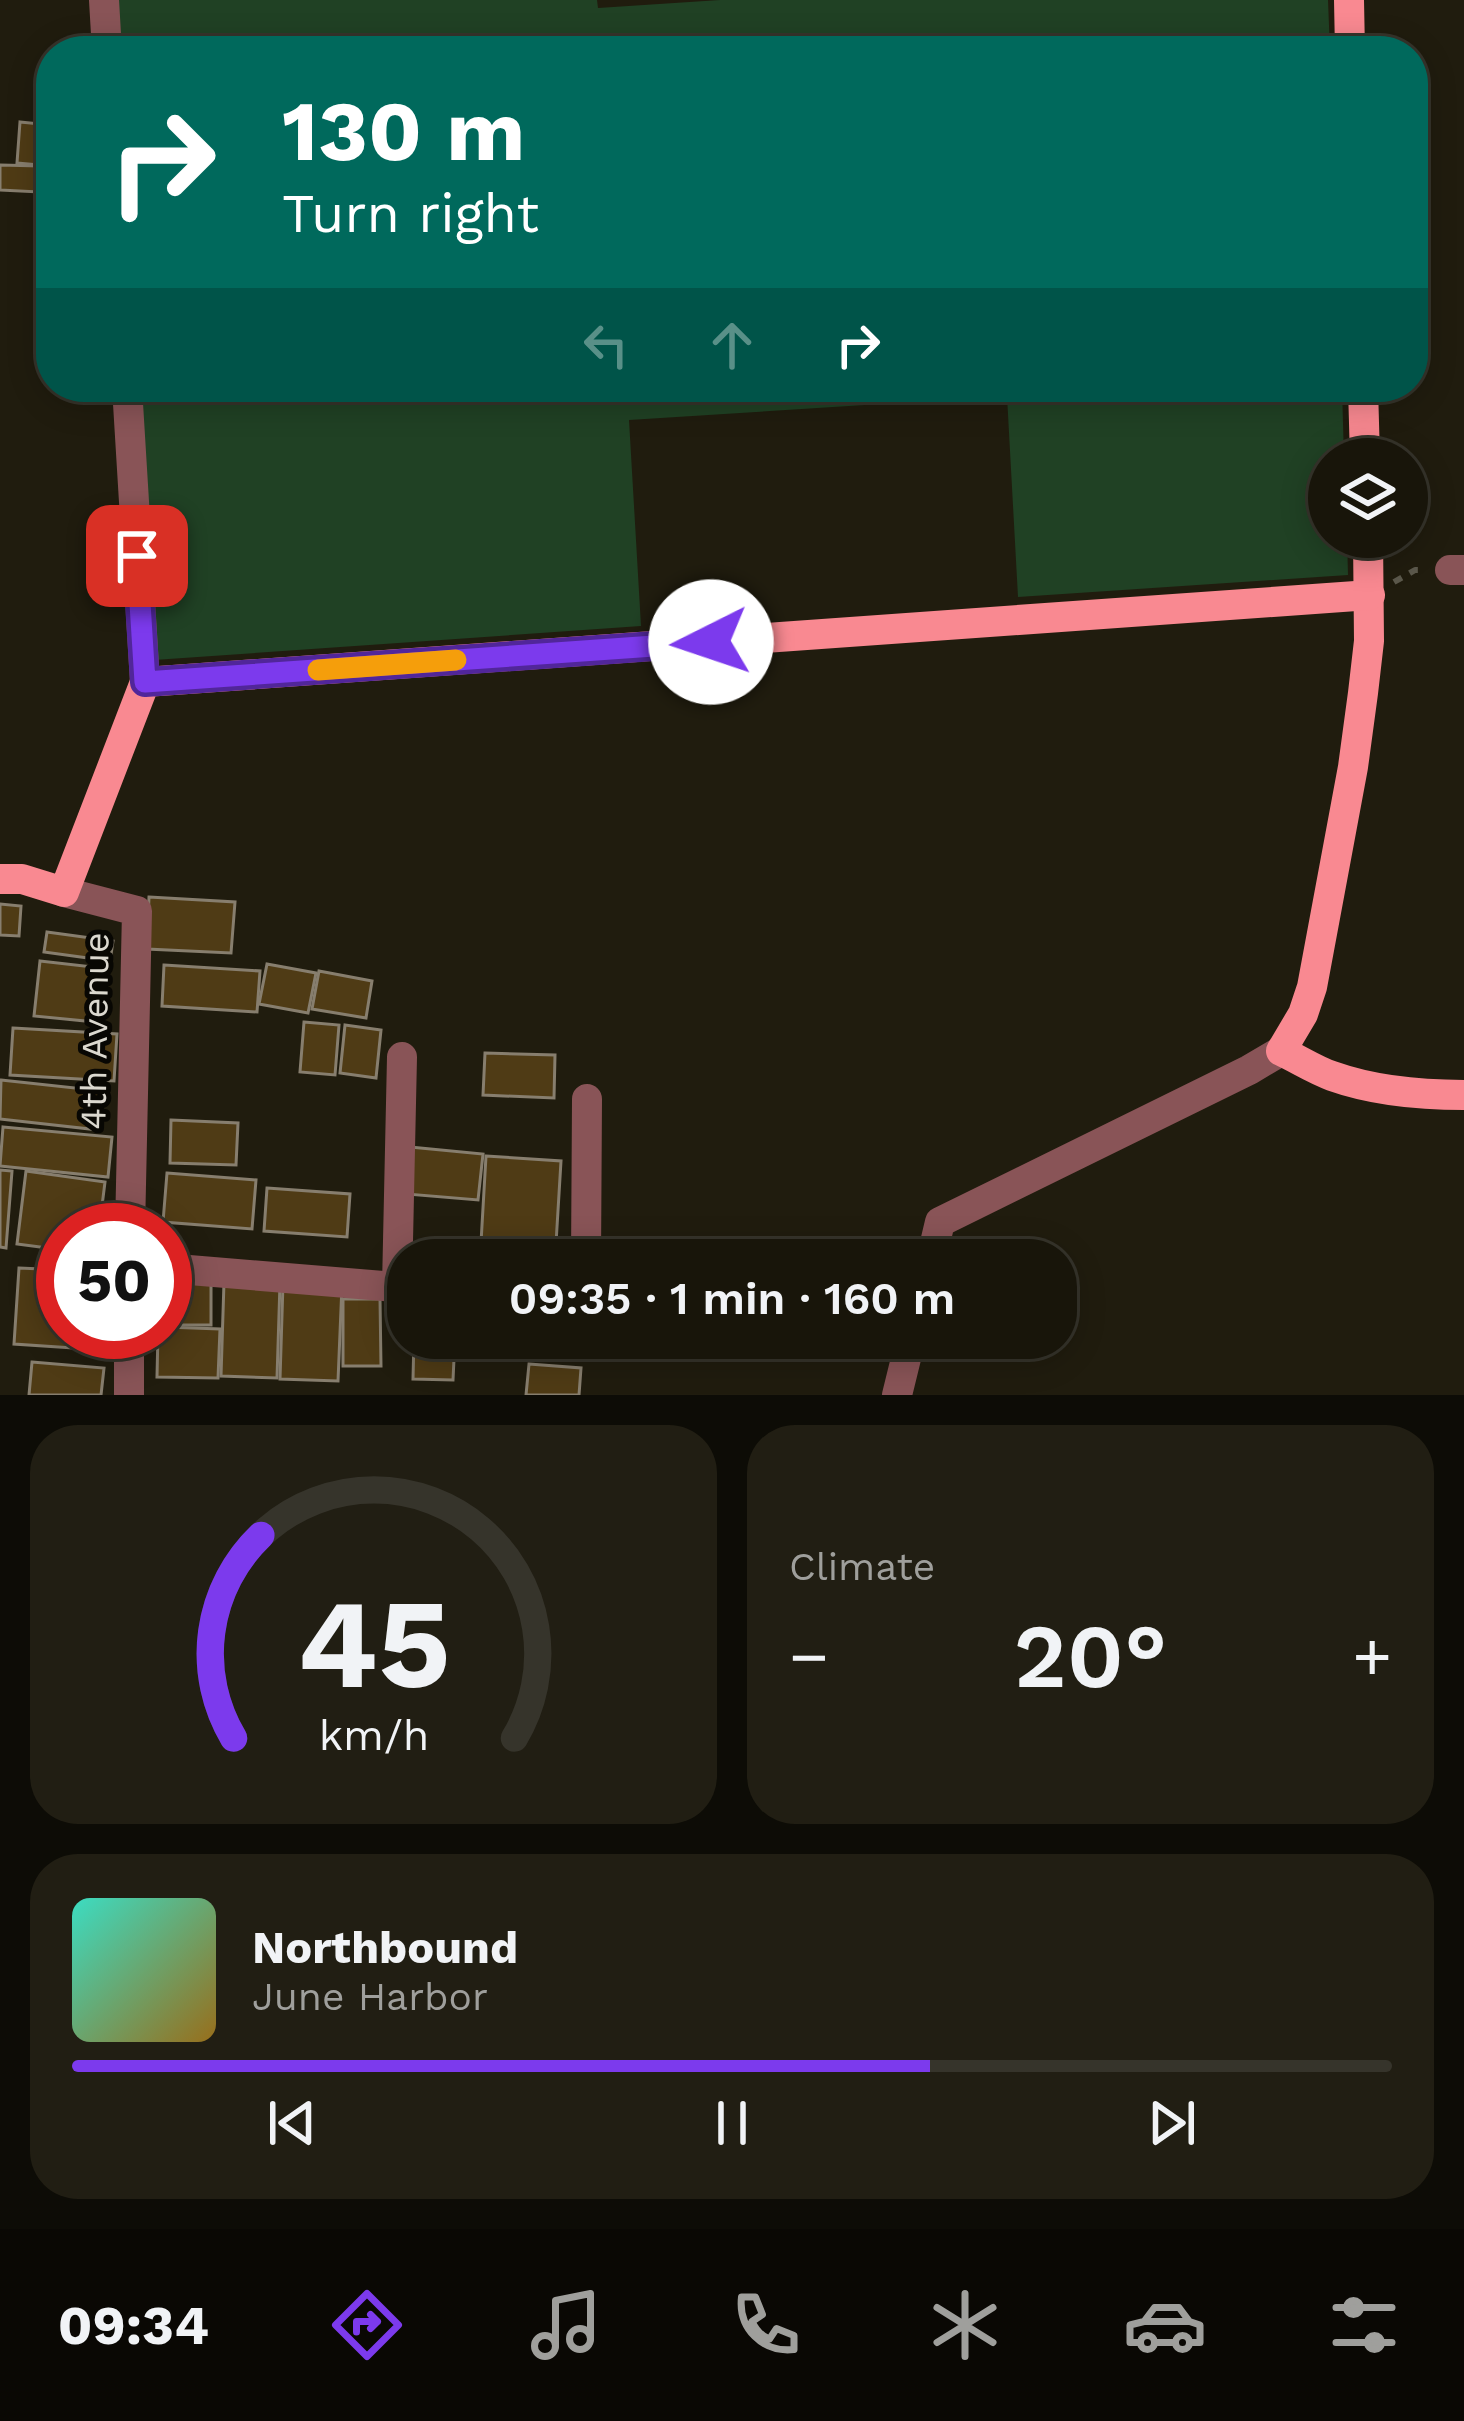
<!DOCTYPE html>
<html lang="en">
<head>
<meta charset="utf-8">
<style>
  body { margin:0; font-family:"Work Sans",sans-serif; background:#211e13; color:#f1f3f6; height:100vh; display:flex; flex-direction:column; font-size:45px; white-space:nowrap }
  * { box-sizing:border-box; margin:0 }
  p { font-size:39px; color:#9f9f9c }
  .icon { flex:none; width:66px; height:66px; fill:none; stroke:currentColor; stroke-width:2; stroke-linecap:round; stroke-linejoin:round }
  .map { position:relative; height:1395px; overflow:hidden }
  .details { display:flex; flex-direction:column; gap:30px; padding:30px; background:#0d0c06; flex:1 }
  .details>* { flex:none }
  .guide { position:absolute; left:36px; top:36px; width:1392px; height:366px; border-radius:48px; box-shadow:0 6px 30px #0003,0 0 0 3px #36342b; background:#00695c; color:#fff; overflow:hidden }
  .buttons { position:absolute; left:1308px; top:438px; display:grid; gap:24px }
  .buttons a { display:grid; place-items:center; width:120px; height:120px; border-radius:50%; background:#18150a; box-shadow:0 6px 30px #0003,0 0 0 3px #36342b; font-size:60px }
  .speed { position:absolute; left:36px; top:1203px; display:flex; gap:24px; font-size:60px; font-weight:700; text-align:center }
  .speed>* { display:grid; place-content:center; width:156px; height:156px; border-radius:50%; background:#18150a; box-shadow:0 6px 30px #0003,0 0 0 3px #36342b; line-height:1 }
  .speed .limit { border:18px solid #d22; background:#fff; color:#111 }
  .pin { position:absolute; display:grid; place-items:center; width:102px; height:102px; color:#fff; margin:-51px; border-radius:24px; box-shadow:0 6px 18px #0006 }
  .me { position:absolute; width:132px; margin:-66px; rotate:266deg; stroke-linejoin:round; filter:drop-shadow(0 0 9px #0008) }
  .turn { display:flex; align-items:center; gap:42px; height:252px; padding:0 48px; font-size:54px }
  .turn .icon { width:156px; height:156px; stroke-width:2.5 }
  .turn b { display:block; font-size:84px; line-height:102px }
  .lanes { display:flex; align-items:center; height:114px; padding:0 48px; background:#0003; justify-content:center; gap:60px; direction:ltr }
  .lanes .off { opacity:.35 }
  .big { font-size:90px; font-weight:600; line-height:1.1 }
  .details .tile { flex:1; display:flex; flex-direction:column; justify-content:center; gap:18px; min-width:0; padding:0 42px; border-radius:48px; background:#211e13 }
  .details .dial { align-items:center; gap:0 }
  .dial svg { height:312px; overflow:visible; fill:none; stroke:#36342b; stroke-width:7; stroke-linecap:round; text-anchor:middle }
  .dial text { fill:#f1f3f6; stroke:none }
  .song { display:flex; align-items:center; gap:36px }
  .cover { width:144px; height:144px; border-radius:18px; background:linear-gradient(135deg,hsl(170 70% 55%),hsl(40 70% 35%)) }
  .played { height:12px; border-radius:6px; background:linear-gradient(90deg,#7c3aed 65%,#36342b 65%) }
  .keys { display:flex; justify-content:space-around; direction:ltr }
  .heat { display:flex; justify-content:space-between; align-items:center; font-size:66px; direction:ltr }
  .details .tiles { flex:1; display:grid; gap:30px; grid-template-columns:1fr 1fr }
  .tile:last-child { grid-column:span 2 }
  .trip { position:absolute; left:387px; top:1239px; width:690px; height:120px; border-radius:48px; background:#18150a; box-shadow:0 6px 30px #0003,0 0 0 3px #36342b; font-weight:600; line-height:120px; text-align:center }
  .dock { display:flex; height:192px; justify-content:space-around; align-items:center; background:#0a0804; color:#9f9f9c }
  .dock .icon { width:84px; height:84px }
  .dock .active { color:#7c3aed }
  .dock b { font-size:54px; color:#f1f3f6 }
  .map>svg:first-child { display:block }
</style>
</head>
<body>
<div class="map">
<svg width="1464" height="1395" viewBox="0 0 1464 1395">
  <rect width="100%" height="100%" fill="#201c0e"/>
  <g fill="#204124">
    <path d="M109,0h488l1,8 122,-8h608l2,51h-1218z"/>
    <path d="M136,387h1206l2,72h-15v78h18l1,38 -330,22 -11,-201 -378,24 12,206 -487,34z"/>
  </g>
  <g fill="#4f3b15" stroke="#877e6e" stroke-width="3">
    <path d="M20,122l31,3v41l-34,-3z"/>
    <path d="M0,165l40,1 -1,26 -39,-2z"/>
    <path d="M149,897l86,5 -4,51 -84,-4z"/>
    <path d="M0,904l21,2 -2,30 -19,-1z"/>
    <path d="M47,932l66,9 -3,20 -66,-9z"/>
    <path d="M40,961l62,7 -6,54 -62,-6z"/>
    <path d="M267,964l49,9 -8,40 -49,-9z"/>
    <path d="M164,965l96,6 -3,41 -95,-6z"/>
    <path d="M319,971l53,10 -6,37 -54,-9z"/>
    <path d="M304,1022l35,3 -4,50 -35,-3z"/>
    <path d="M345,1025l36,5 -5,48 -36,-5z"/>
    <path d="M13,1028l104,6 -3,47 -104,-6z"/>
    <path d="M485,1053l70,2 -1,43 -71,-3z"/>
    <path d="M1,1080l102,11 -4,39 -99,-11z"/>
    <path d="M171,1120l67,3 -2,42 -66,-2z"/>
    <path d="M3,1127l109,10 -4,40 -108,-11z"/>
    <path d="M410,1147l73,7 -5,46 -72,-6z"/>
    <path d="M486,1156l75,5 -6,99h-75z"/>
    <path d="M0,1170l12,1 -6,77 -6,-1z"/>
    <path d="M26,1171l79,11 -6,48h-36v20l-46,-6z"/>
    <path d="M167,1173l89,7 -4,49 -89,-7z"/>
    <path d="M267,1188l83,6 -3,43 -83,-6z"/>
    <path d="M19,1268l44,2v62h42l-2,18 -89,-6z"/>
    <path d="M211,1281v44h-44v-43z"/>
    <path d="M224,1282l56,1 -3,95 -56,-2z"/>
    <path d="M283,1283l59,2 -4,96 -58,-2z"/>
    <path d="M343,1299h37l1,67h-38z"/>
    <path d="M165,1327l55,2 -2,49 -61,-1 1,-45h7z"/>
    <path d="M414,1338h41l-2,42 -40,-1z"/>
    <path d="M517,1338h47l-2,21 -46,-3z"/>
    <path d="M32,1362l72,6 -3,27h-72z"/>
    <path d="M529,1364l52,4 -2,27h-53z"/>
  </g>
  <g fill="none" stroke-linecap="round" stroke-linejoin="round">
    <path stroke="#5b584b" stroke-width="6" stroke-dasharray="9 9" stroke-linecap="butt" d="M1394,582l21,-12h5"/>
    <g stroke="#895457" stroke-width="30">
      <path d="M104,0l3,51"/>
      <path d="M127,387l18,295"/>
      <path d="M1450,570h14"/>
      <path d="M64,892l73,19 -7,319"/>
      <path d="M586,1260l1,-161"/>
      <path d="M931,1260l9,-38 309,-152 32,-19"/>
      <path d="M165,1268l243,20"/>
      <path d="M397,1287l5,-230"/>
      <path d="M129,1395v-63"/>
      <path d="M897,1395l14,-57"/>
    </g>
    <g stroke="#f98991" stroke-width="30">
      <path d="M1349,0l1,51"/>
      <path d="M1363,387l2,72"/>
      <path d="M1368,537l1,104 -6,52 -10,74 -41,220 -9,27 -22,37c17,8 34,19 51,25 42,15 88,19 132,19"/>
      <path d="M0,879h22l42,13 81,-210 1225,-87"/>
    </g>
  </g>
  <g fill="none" stroke-linecap="round" stroke-linejoin="round">
    <g stroke="#51269a" stroke-width="30">
      <path id="route" d="M137,556l8,126 566,-40"/>
    </g>
    <use href="#route" stroke="#7c3aed" stroke-width="21"/>
    <path stroke="#f59e0b" stroke-width="21" d="M318,670l138,-10"/>
  </g>
  <g text-anchor="middle" dominant-baseline="central" stroke-width="10" stroke-linejoin="round" paint-order="stroke">
    <g font-size="36" fill="#dbd8cf" stroke="#080703">
      <text transform="translate(95 1031) rotate(-89)">4th Avenue</text>
    </g>
  </g>
</svg>
<div class="buttons">
<a><svg class="icon" aria-label="layers" viewBox="0 0 24 24"><path d="M12 4l9 5-9 5-9-5zM3 14l9 5 9-5"/></svg></a>
</div>
<div class="speed"><div class="limit">50</div></div>
<div class="pin" style="left:137px;top:556px;background:#d93025"><svg class="icon" aria-label="arrive" viewBox="0 0 24 24"><path d="M6 21V4h12l-3 4 3 4H6"/></svg></div>
<svg class="me" style="left:711px;top:642px" viewBox="-20 -20 40 40"><circle r="19" fill="#fff"/><path d="M0-13L10 11 0 6-10 11z" fill="#7c3aed"/></svg>
<div class="trip">09:35 · 1 min · 160 m</div>
<div class="guide">
<div class="turn"><svg class="icon" aria-label="right" viewBox="0 0 24 24"><path d="M7 20v-9h11M14 6l5 5-5 5"/></svg><div><b>130 m</b>Turn right</div></div>
<div class="lanes"><svg class="icon off" aria-label="left" viewBox="0 0 24 24"><path d="M17 20v-9H6M10 6l-5 5 5 5"/></svg><svg class="icon off" aria-label="ahead" viewBox="0 0 24 24"><path d="M12 20V5M6 11l6-6 6 6"/></svg><svg class="icon" aria-label="right" viewBox="0 0 24 24"><path d="M7 20v-9h11M14 6l5 5-5 5"/></svg></div>
</div>
</div>
<section class="details">
<div class="tiles">
<div class="tile dial"><svg viewBox="0 0 100 80">
<path d="M14 69A42 42 0 1 1 86 69"/>
<path d="M14 69A42 42 0 0 1 21 17" stroke="#7c3aed"/>
<text x="50" y="56" font-size="32" font-weight="700">45</text>
<text x="50" y="72" font-size="11">km/h</text>
</svg></div>
<div class="tile"><p>Climate</p>
<div class="heat"><a>−</a><b class="big">20°</b><a>+</a></div>
</div>
<div class="tile">
<div class="song"><i class="cover"></i><div><b>Northbound</b><p>June Harbor</p></div></div>
<div class="played"></div>
<div class="keys"><svg class="icon" aria-label="previous" viewBox="0 0 24 24"><path d="M18 5L8 12l10 7zM5 5v14"/></svg><svg class="icon" aria-label="pause" viewBox="0 0 24 24"><path d="M8 5v14M16 5v14"/></svg><svg class="icon" aria-label="next" viewBox="0 0 24 24"><path d="M6 5l10 7-10 7zM19 5v14"/></svg></div>
</div>
</div>
</section>
<nav class="dock">
<b>09:34</b>
<svg class="icon active" aria-label="directions" viewBox="0 0 24 24"><path d="M12 3l9 9-9 9-9-9zM9 14v-3h6M13 9l2 2-2 2"/></svg>
<svg class="icon" aria-label="music" viewBox="0 0 24 24"><path d="M9 18V5l10-2v13"/><circle cx="6" cy="18" r="3"/><circle cx="16" cy="16" r="3"/></svg>
<svg class="icon" aria-label="phone" viewBox="0 0 24 24"><path d="M5 4h4l2 5-3 2q2 4 5 5l2-3 5 2v4C11 20 4 13 5 4z"/></svg>
<svg class="icon" aria-label="climate" viewBox="0 0 24 24"><path d="M12 3v18M4 7l16 10M4 17L20 7"/></svg>
<svg class="icon" aria-label="car" viewBox="0 0 24 24"><path d="M5 17H2v-5l4-1 3-4h7l3 4 3 1v5h-3M9 17h6M6 11h13"/><circle cx="7" cy="17" r="2"/><circle cx="17" cy="17" r="2"/></svg>
<svg class="icon" aria-label="filters" viewBox="0 0 24 24"><path d="M4 7h16M4 17h16"/><circle cx="9" cy="7" r="2"/><circle cx="15" cy="17" r="2"/></svg>
</nav>
</body>
</html>
